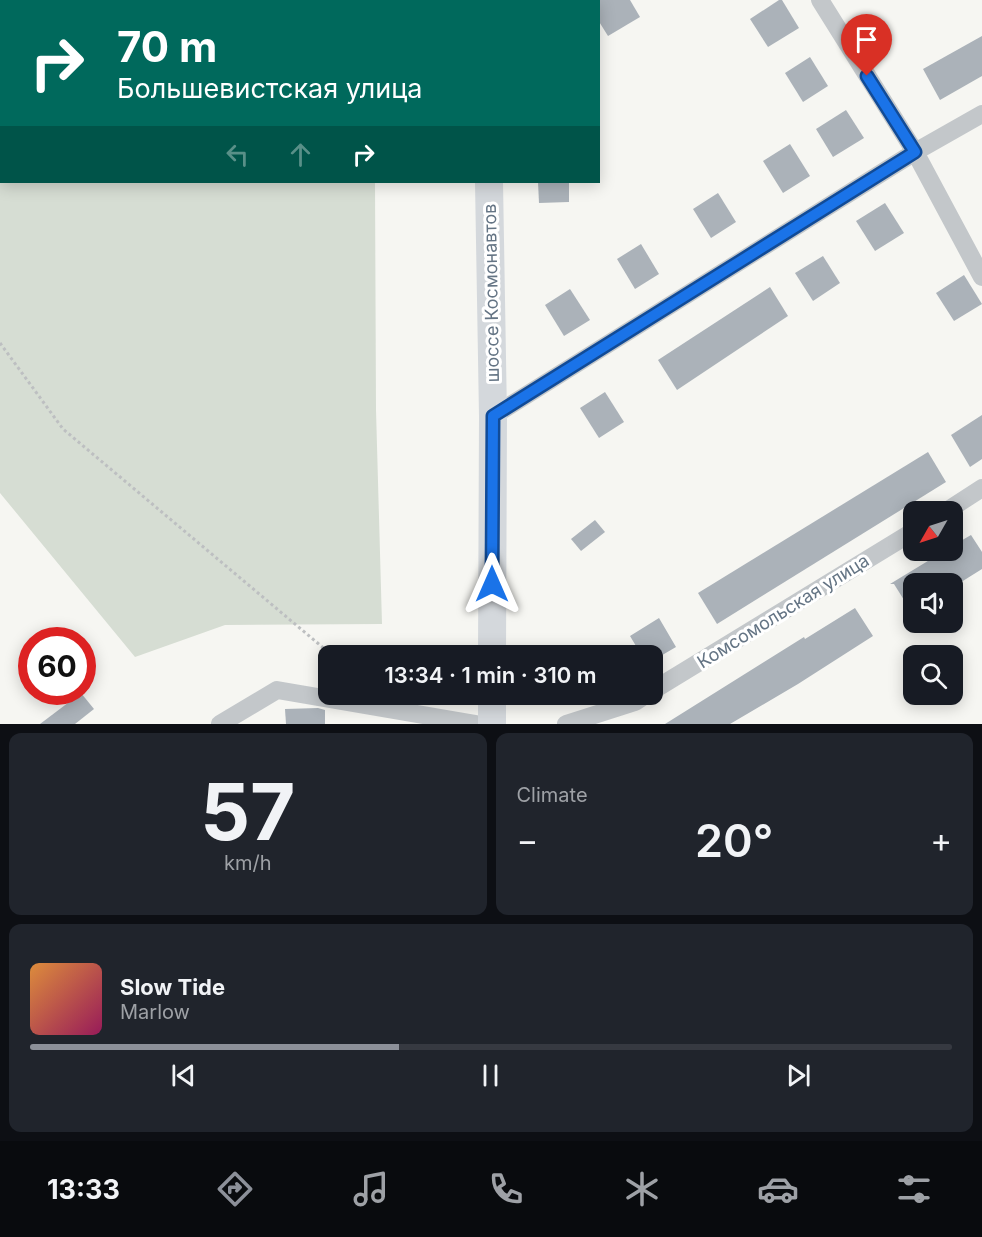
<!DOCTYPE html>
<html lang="en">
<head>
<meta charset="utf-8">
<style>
  body { margin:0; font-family:Inter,sans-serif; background:#20242c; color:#f1f3f6; height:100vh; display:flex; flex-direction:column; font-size:22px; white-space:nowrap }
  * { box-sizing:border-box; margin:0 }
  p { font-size:20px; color:#9ea1a6 }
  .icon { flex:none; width:33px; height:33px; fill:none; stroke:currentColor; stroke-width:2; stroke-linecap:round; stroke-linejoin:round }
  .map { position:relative; height:724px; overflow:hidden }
  .sheet { display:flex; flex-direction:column; gap:9px; padding:9px; background:#0d0f14; flex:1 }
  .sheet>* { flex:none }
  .banner { position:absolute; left:0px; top:0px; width:600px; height:183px; box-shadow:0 3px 15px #0003; background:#00695c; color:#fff; overflow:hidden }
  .needle { width:39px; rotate:231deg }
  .buttons { position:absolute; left:903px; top:501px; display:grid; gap:12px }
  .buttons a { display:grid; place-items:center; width:60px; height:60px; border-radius:12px; background:#171b24; box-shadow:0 3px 15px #0003; font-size:30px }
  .speed { position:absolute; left:18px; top:627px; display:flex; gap:12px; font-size:30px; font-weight:700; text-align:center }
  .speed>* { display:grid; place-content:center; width:78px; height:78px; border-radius:50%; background:#171b24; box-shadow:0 3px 15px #0003; line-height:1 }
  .speed .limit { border:9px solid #d22; background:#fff; color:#111 }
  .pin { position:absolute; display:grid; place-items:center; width:51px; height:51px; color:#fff; margin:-62px -26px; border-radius:50% 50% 50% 0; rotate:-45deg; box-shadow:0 0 6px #0007 }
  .pin .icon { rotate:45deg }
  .me { position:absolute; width:66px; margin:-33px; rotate:0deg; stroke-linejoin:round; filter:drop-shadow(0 0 4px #0008) }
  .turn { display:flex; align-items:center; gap:21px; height:126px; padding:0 18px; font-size:27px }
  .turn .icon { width:78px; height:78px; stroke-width:2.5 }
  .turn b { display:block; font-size:42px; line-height:51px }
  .lanes { display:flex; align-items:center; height:57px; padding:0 18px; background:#0003; justify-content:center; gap:30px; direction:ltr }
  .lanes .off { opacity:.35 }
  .big { font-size:45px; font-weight:600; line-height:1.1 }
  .sheet .card { flex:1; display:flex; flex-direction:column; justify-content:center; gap:9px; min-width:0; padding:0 21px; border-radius:12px; background:#20242c }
  .sheet .dial { align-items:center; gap:0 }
  .dial b { font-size:78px; line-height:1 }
  .song { display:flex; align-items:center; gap:18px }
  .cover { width:72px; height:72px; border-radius:9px; background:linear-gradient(135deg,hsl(30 70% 55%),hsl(330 70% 35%)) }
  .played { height:6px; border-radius:3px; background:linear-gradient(90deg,#8c9099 40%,#363941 40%) }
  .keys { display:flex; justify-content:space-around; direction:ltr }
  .heat { display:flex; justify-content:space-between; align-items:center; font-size:33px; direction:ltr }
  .sheet .tiles { flex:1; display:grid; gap:9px; grid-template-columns:1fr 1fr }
  .card:last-child { grid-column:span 2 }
  .trip { position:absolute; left:318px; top:645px; width:345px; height:60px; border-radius:12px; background:#171b24; box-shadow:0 3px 15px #0003; font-weight:600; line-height:60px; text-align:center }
  .dock { display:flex; height:96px; justify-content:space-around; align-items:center; background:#090b0e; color:#9ea1a6 }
  .dock .icon { width:42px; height:42px }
  .dock .selected { color:#8c9099 }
  .dock b { font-size:27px; color:#f1f3f6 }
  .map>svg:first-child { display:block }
</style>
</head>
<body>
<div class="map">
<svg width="982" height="724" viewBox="0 0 982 724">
  <rect width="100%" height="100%" fill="#f6f6f2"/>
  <path fill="#d6ddd3" d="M0,0h374l-372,2v180h373l1,228 6,214 -157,1 -90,32 -135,-164z"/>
  <g fill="#abb2b9">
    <path d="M598,0h32l10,17 -32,19 -10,-16z"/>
    <path d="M779,0h3l17,28 -31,19 -18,-28z"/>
    <path d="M982,36v40l-42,24 -17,-31z"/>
    <path d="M810,57l18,29 -25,16 -18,-29z"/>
    <path d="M846,110l18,28 -31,19 -17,-28z"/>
    <path d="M790,144l20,32 -27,17 -20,-32z"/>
    <path d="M538,182h31v20l-30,1z"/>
    <path d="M718,193l18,29 -25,16 -18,-29z"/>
    <path d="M885,203l19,30 -29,18 -19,-30z"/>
    <path d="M641,244l18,30 -24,15 -18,-30z"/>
    <path d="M823,256l17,27 -27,18 -18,-28z"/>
    <path d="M964,275l18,29 -28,17 -18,-28z"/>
    <path d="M770,287l18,29 -111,74 -19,-30z"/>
    <path d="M570,289l20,31 -26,16 -19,-31z"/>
    <path d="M605,392l19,30 -25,16 -19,-30z"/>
    <path d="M982,415v44l-12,8 -19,-32z"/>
    <path d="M928,452l18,30 -229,142 -19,-31z"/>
    <path d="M595,520l10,12 -24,19 -10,-12z"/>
    <path d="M971,535l11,17v17l-24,15h-44v32l-20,-32h-4l56,-34h6v-4z"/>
    <path d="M855,608l18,28 -75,48 -68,40h-65l139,-87 1,2z"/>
    <path d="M659,618l17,29 -24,14v-5h-10l-12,-20z"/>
    <path d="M81,693l13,16 -19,15h-35z"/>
    <path d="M318,708l7,2v14h-39l-1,-15z"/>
  </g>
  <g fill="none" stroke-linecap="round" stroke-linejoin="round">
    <path stroke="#bdbfc1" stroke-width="3" stroke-dasharray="3 3" stroke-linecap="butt" d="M0,343l63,86 270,227"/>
    <g stroke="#c3c7ca" stroke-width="18">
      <path d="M820,0l95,152 67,125"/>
      <path d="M537,2l3,-2"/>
      <path d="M493,416l422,-264 67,-38"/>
      <path d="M945,512l37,-24"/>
      <path d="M652,691l262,-160"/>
      <path d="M220,724l57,-34 199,34"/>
      <path d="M566,724l69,-22 12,-8"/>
    </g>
    <g stroke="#d4d8dc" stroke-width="28">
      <path d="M486,0v2"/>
      <path d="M489,182l4,234 -1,240"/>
      <path d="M492,724v-30"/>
    </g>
  </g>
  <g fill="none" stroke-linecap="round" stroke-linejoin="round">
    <g stroke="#114b97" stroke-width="15">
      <path id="route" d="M492,584l1,-168 422,-264 -48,-76"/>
    </g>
    <use href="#route" stroke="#1a73e8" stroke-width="10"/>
  </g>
  <g text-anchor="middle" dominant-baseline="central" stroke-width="6" stroke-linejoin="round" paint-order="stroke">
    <g font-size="18" fill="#647484" stroke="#fff">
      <text transform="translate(491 293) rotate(-91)">шоссе Космонавтов</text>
      <text transform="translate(783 611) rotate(-32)">Комсомольская улица</text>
    </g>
  </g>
</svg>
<div class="buttons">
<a><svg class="needle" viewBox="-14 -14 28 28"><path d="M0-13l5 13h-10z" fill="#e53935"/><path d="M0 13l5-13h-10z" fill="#9ea1a6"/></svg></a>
<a><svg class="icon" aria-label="sound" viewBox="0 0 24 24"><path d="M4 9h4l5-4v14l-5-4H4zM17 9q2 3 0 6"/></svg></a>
<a><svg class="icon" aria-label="search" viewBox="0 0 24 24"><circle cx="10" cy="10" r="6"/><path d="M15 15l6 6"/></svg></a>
</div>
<div class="speed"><div class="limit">60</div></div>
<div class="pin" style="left:867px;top:76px;background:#d93025"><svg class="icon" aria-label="arrive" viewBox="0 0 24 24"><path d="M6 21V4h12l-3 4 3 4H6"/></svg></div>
<svg class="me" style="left:492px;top:584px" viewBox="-20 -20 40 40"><path d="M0-17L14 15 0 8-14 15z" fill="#1a73e8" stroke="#fff" stroke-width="4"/></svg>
<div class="trip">13:34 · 1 min · 310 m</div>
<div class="banner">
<div class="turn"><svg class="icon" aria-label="right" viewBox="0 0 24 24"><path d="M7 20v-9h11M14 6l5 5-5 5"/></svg><div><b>70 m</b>Большевистская улица</div></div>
<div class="lanes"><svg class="icon off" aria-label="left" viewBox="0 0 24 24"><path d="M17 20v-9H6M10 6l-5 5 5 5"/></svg><svg class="icon off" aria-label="ahead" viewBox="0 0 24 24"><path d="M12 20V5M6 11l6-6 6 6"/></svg><svg class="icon" aria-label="right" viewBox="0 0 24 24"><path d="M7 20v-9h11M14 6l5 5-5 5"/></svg></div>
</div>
</div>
<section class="sheet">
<div class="tiles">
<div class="card dial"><b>57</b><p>km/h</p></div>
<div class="card"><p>Climate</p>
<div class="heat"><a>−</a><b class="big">20°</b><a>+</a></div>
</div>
<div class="card">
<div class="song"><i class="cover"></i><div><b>Slow Tide</b><p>Marlow</p></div></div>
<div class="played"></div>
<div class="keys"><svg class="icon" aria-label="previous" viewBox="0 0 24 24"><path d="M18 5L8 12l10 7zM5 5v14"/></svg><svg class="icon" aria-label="pause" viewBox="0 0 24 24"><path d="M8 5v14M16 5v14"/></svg><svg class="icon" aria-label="next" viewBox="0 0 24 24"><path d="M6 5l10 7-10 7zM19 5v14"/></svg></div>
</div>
</div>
</section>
<nav class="dock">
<b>13:33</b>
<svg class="icon selected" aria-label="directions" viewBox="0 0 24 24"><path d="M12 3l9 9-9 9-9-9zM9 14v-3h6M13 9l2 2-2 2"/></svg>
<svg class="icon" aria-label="music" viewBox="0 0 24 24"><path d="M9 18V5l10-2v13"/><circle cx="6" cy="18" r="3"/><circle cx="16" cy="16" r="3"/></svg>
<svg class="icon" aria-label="phone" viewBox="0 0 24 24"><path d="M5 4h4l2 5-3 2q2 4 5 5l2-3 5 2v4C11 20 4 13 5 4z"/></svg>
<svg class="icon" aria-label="climate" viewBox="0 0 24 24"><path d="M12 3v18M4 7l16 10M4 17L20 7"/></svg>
<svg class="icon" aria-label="car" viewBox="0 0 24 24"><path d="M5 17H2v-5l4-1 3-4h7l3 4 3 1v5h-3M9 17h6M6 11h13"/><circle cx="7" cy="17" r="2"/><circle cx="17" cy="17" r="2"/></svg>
<svg class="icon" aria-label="filters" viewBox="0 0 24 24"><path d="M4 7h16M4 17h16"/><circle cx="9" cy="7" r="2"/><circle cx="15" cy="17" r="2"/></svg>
</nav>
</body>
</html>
